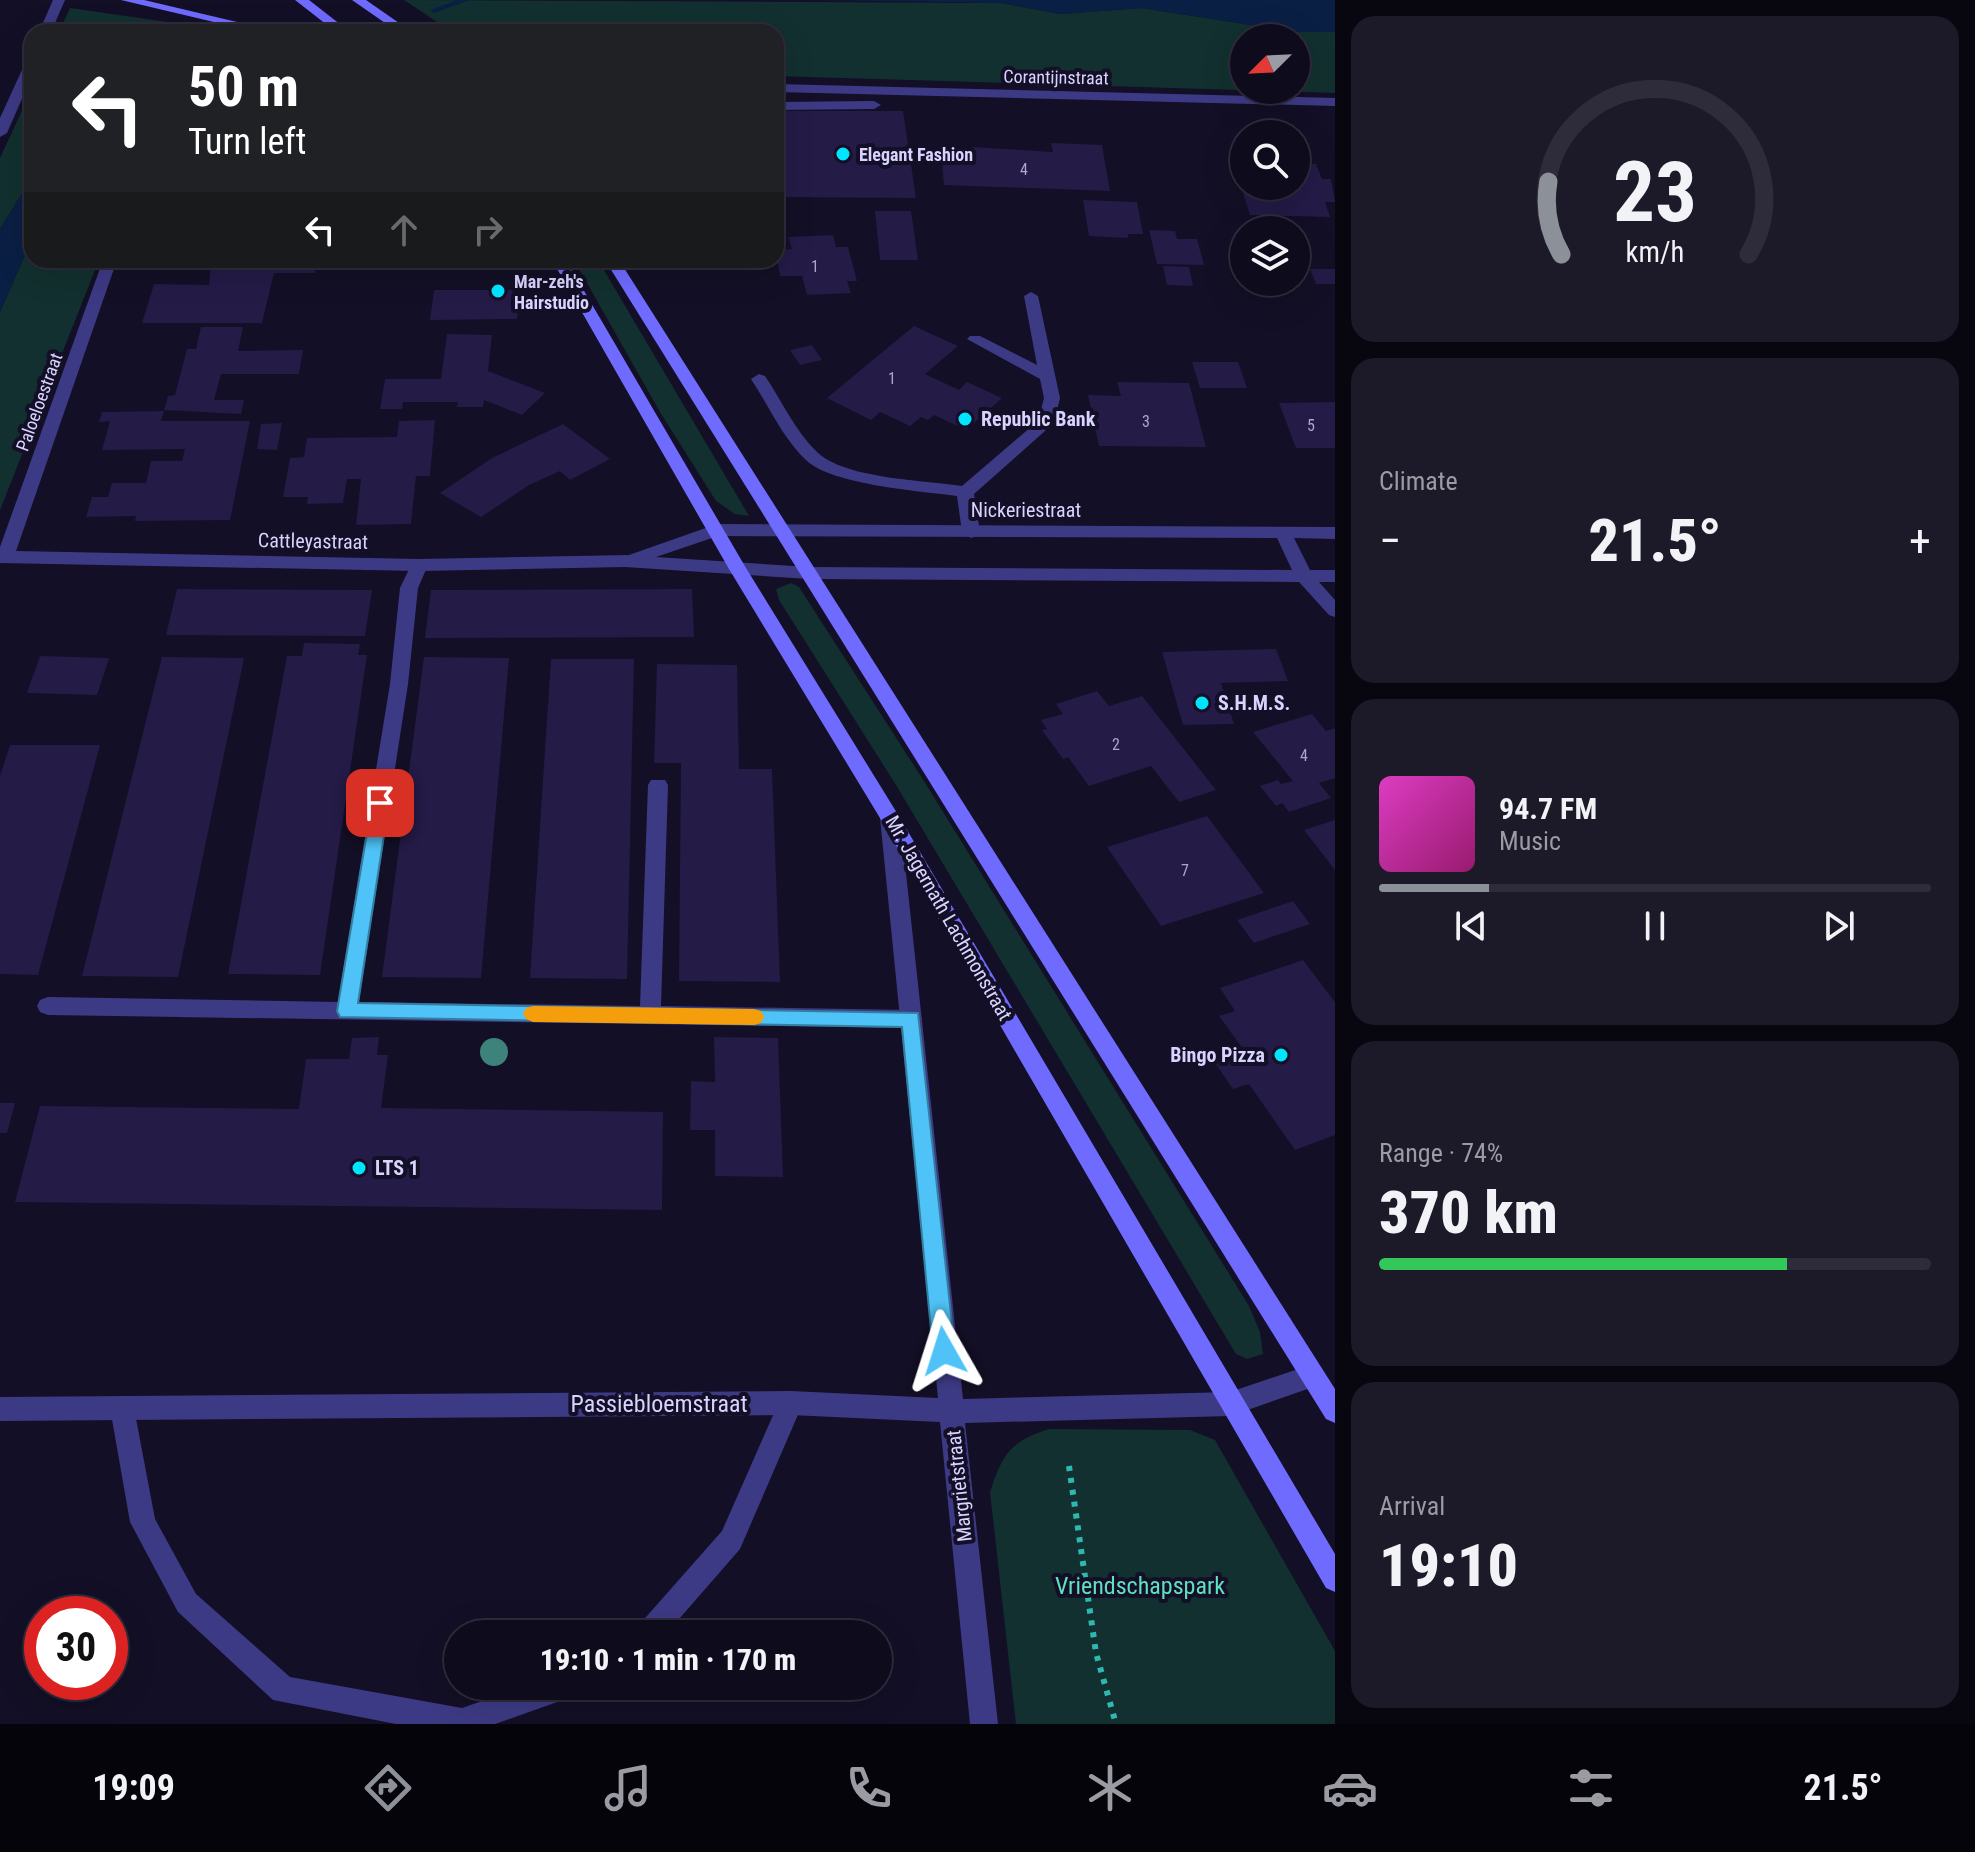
<!DOCTYPE html>
<html lang="en">
<head>
<meta charset="utf-8">
<style>
  body { margin:0; font-family:"Roboto Condensed",sans-serif; background:#1c1929; color:#f1f3f6; height:100vh; display:flex; flex-direction:column; font-size:30px; white-space:nowrap }
  * { box-sizing:border-box; margin:0 }
  p { font-size:26px; color:#9b9ba3 }
  .icon { flex:none; width:44px; height:44px; fill:none; stroke:currentColor; stroke-width:2; stroke-linecap:round; stroke-linejoin:round }
  .map { position:relative; flex:1; overflow:hidden }
  .details { display:flex; flex-direction:column; gap:16px; padding:16px; background:#08060f; width:640px }
  .details>* { flex:none }
  .top-card { position:absolute; left:24px; top:24px; width:760px; height:244px; border-radius:24px; box-shadow:0 8px 32px #0002,0 0 0 2px #2e2b3b; background:#202124; color:#fff; overflow:hidden }
  .needle { width:52px; rotate:246deg }
  .fabs { position:absolute; left:1230px; top:24px; display:grid; gap:16px }
  .fabs a { display:grid; place-items:center; width:80px; height:80px; border-radius:50%; background:#0e0b1c; box-shadow:0 8px 32px #0002,0 0 0 2px #2e2b3b; font-size:40px }
  .speed { position:absolute; left:24px; top:1596px; display:flex; gap:16px; font-size:40px; font-weight:700; text-align:center }
  .speed>* { display:grid; place-content:center; width:104px; height:104px; border-radius:50%; background:#0e0b1c; box-shadow:0 8px 32px #0002,0 0 0 2px #2e2b3b; line-height:1 }
  .speed .limit { border:12px solid #d22; background:#fff; color:#111 }
  .pin { position:absolute; display:grid; place-items:center; width:68px; height:68px; color:#fff; margin:-34px; border-radius:16px; box-shadow:0 4px 12px #0006 }
  .me { position:absolute; width:88px; margin:-44px; rotate:354deg; stroke-linejoin:round; filter:drop-shadow(0 0 6px #0008) }
  .turn { display:flex; align-items:center; gap:28px; height:168px; padding:0 32px; font-size:36px }
  .turn .icon { width:104px; height:104px; stroke-width:2.5 }
  .turn b { display:block; font-size:56px; line-height:68px }
  .lanes { display:flex; align-items:center; height:76px; padding:0 32px; background:#0003; justify-content:center; gap:40px; direction:ltr }
  .lanes .off { opacity:.35 }
  .big { font-size:60px; font-weight:800; line-height:1.1 }
  .details .card { flex:1; display:flex; flex-direction:column; justify-content:center; gap:12px; min-width:0; padding:0 28px; border-radius:24px; background:#1c1929 }
  .details .dial { align-items:center; gap:0 }
  .dial svg { height:208px; overflow:visible; fill:none; stroke:#2e2b3b; stroke-width:7; stroke-linecap:round; text-anchor:middle }
  .dial text { fill:#f1f3f6; stroke:none }
  .song { display:flex; align-items:center; gap:24px }
  .cover { width:96px; height:96px; border-radius:12px; background:linear-gradient(135deg,hsl(310 70% 55%),hsl(320 70% 35%)) }
  .played { height:8px; border-radius:4px; background:linear-gradient(90deg,#8c9099 20%,#2e2b3b 20%) }
  .keys { display:flex; justify-content:space-around; direction:ltr }
  .heat { display:flex; justify-content:space-between; align-items:center; font-size:44px; direction:ltr }
  .charge { height:12px; border-radius:6px; background:linear-gradient(90deg,#34c759 74%,#2e2b3b 0) }
  .trip { position:absolute; left:444px; top:1620px; width:448px; height:80px; border-radius:40px; background:#0e0b1c; box-shadow:0 8px 32px #0002,0 0 0 2px #2e2b3b; font-weight:800; line-height:80px; text-align:center }
  .tab-bar { display:flex; height:128px; justify-content:space-around; align-items:center; background:#06040b; color:#9b9ba3 }
  .tab-bar .icon { width:56px; height:56px }
  .tab-bar .selected { color:#8c9099 }
  .tab-bar b { font-size:36px; color:#f1f3f6 }
  main { display:flex; flex:1; min-height:0 }
  .map>svg:first-child { display:block }
</style>
</head>
<body>
<main>
<div class="map">
<svg width="1335" height="1724" viewBox="0 0 1335 1724">
  <rect width="100%" height="100%" fill="#130f26"/>
  <g fill="#12302f" fill-rule="evenodd">
    <path d="M404,0l597,3 59,11 82,-6 155,24h38v61l-559,-17v-44h-324zM1244,38h52v52h-52z"/>
    <path d="M70,8l167,24h-178z"/>
    <path d="M32,89v88l-32,52v-71z"/>
    <path d="M32,239v21h67l-99,250v-198z"/>
    <path d="M574,260h24l151,256 -14,-2 -19,-13 -56,-89z"/>
    <path d="M791,583l8,4 123,191 327,528 11,26 3,22 -16,5 -11,-5 -340,-569 -117,-185 -3,-11z"/>
    <path d="M1049,1429l141,1 25,10 120,211v73h-319l-26,-232c12,-37 20,-51 59,-63z"/>
  </g>
  <g fill="#0a1f44">
    <path d="M807,0h528v32h-38l-155,-24 -82,6 -59,-11z"/>
    <path d="M32,177v62l-32,73v-83z"/>
  </g>
  <g fill="none" stroke-linecap="round" stroke-linejoin="round">
    <path fill="#0a1f44" fill-rule="evenodd" d="M457,0h13l-36,13 -4,-3z"/>
  </g>
  <g fill="#241b47">
    <path d="M776,111h127l13,87 -140,-1z"/>
    <path d="M1051,143l51,2 8,46 -166,-6 -3,-35 31,1v-4l81,5z"/>
    <path d="M1296,164h20l6,15h9l4,23h-10l5,15 -80,-2 -11,-35h5v6h52z"/>
    <path d="M1083,200l54,2 6,32h-15v4l-39,-2z"/>
    <path d="M875,211h36l7,49h-38z"/>
    <path d="M1149,230l26,1 2,8h20l7,26 -47,-1z"/>
    <path d="M833,235l3,12h12l9,34h-10l4,12 -44,2 -5,-19h-22l-4,-26 16,-1 -4,-12z"/>
    <path d="M211,260h106l-2,13h-41l-12,50h-120l12,-39 55,1z"/>
    <path d="M1163,266l26,1 4,19 -26,-1z"/>
    <path d="M1310,269h25v15h-19z"/>
    <path d="M434,290h85l-2,29 -87,1z"/>
    <path d="M914,326l44,20 -33,28 34,16 8,-8 35,16 -36,32 -32,-15 -6,5 -7,-3 -11,9 -30,-14 -9,8 -44,-22z"/>
    <path d="M201,327h42l-5,24 65,-1 -4,24h-78l-7,26h30l-3,14 -77,-4 4,-14 7,-1 12,-46h9z"/>
    <path d="M447,334l45,1 -4,36 57,22 -23,22 -38,-15 -1,7h-26l1,-5h-55l-1,7h-22l5,-30h56z"/>
    <path d="M812,345l10,15 -22,5 -10,-15z"/>
    <path d="M1192,362h46l9,26h-47z"/>
    <path d="M1117,382l72,1 17,64 -107,-1 -11,-51 33,1z"/>
    <path d="M1335,402v46h-39l-17,-45z"/>
    <path d="M164,411l-3,10h89l-20,99 -95,1 1,-5 -50,1 6,-20h16l4,-14h34l5,-22h31l3,-12 -83,1 8,-29 -11,1 3,-10z"/>
    <path d="M435,420l-5,56h-14l-5,48 -55,1 5,-46h-14l-4,24 -36,1 1,-7h-25l7,-39 14,-1 3,-19 90,-1 2,-16z"/>
    <path d="M282,423l-5,27 -20,-1 4,-25z"/>
    <path d="M563,424l47,35 -40,21 -10,-9 -31,14 -48,32 -41,-24 52,-35z"/>
    <path d="M177,589l195,1 -7,46 -199,-1z"/>
    <path d="M692,589l2,48 -269,1 6,-48z"/>
    <path d="M304,643l56,1 -2,11h9l-47,320 -92,-1 59,-318h15z"/>
    <path d="M1276,649l12,32 -67,2 13,41 -51,1 -21,-73z"/>
    <path d="M40,656l69,2 -12,37 -70,-2z"/>
    <path d="M162,657l82,1 -66,319 -96,-1z"/>
    <path d="M424,657l85,1 -28,320 -99,-1z"/>
    <path d="M551,659h83l-7,320 -97,-1z"/>
    <path d="M657,664l80,1 2,104h33l8,213 -101,-1 2,-218h-27z"/>
    <path d="M1097,691l12,15 33,-10 74,94 -37,12 -28,-36 -62,20 -21,-29 -5,2 -21,-29 5,-1 -6,-9 22,-6 -7,-10z"/>
    <path d="M1312,714l14,17 9,-3v50l-16,5 12,15 -42,14 -7,-9 -6,3 -16,-20 18,-6 3,4 12,-3 -40,-49z"/>
    <path d="M10,745h90l-62,230 -38,-1v-198z"/>
    <path d="M1207,816l57,77 -103,33 -54,-79z"/>
    <path d="M1335,820v50l-31,-40z"/>
    <path d="M1293,901l17,23 -56,19 -17,-23z"/>
    <path d="M1303,960l32,42v133l-40,15 -46,-66 -16,5 -20,-29 30,-11 -24,-33 16,-5 -15,-23z"/>
    <path d="M379,1037l-2,18h11l-7,53 282,4 -1,98 -647,-8 25,-96 259,3 7,-50h43l3,-21z"/>
    <path d="M714,1037l64,1 5,139 -68,-1v-46h-25l1,-49 24,1z"/>
    <path d="M0,1103h15l-8,30h-7z"/>
  </g>
  <g fill="none" stroke-linecap="round" stroke-linejoin="round">
    <path stroke="#2fb8b0" stroke-width="6" stroke-dasharray="5 7" stroke-linecap="butt" d="M1069,1466l27,187 20,71"/>
    <g fill="#3d3a85" fill-rule="evenodd">
      <path d="M776,102l98,-1 7,4 -7,4 -98,1z"/>
      <path d="M1031,292l7,4 22,102 -6,25 -80,71 6,38 -3,4 -6,2 -9,-6 -5,-36c-37,-5 -123,-11 -150,-35 -24,-22 -38,-55 -56,-82l8,-5 6,2c17,25 30,55 52,76 28,27 107,28 145,34l76,-65 6,-23 -4,-19 -73,-40 3,-3h10l57,29 -13,-69z"/>
      <path d="M419,559l9,6 -10,23 -10,96 -49,318 281,4 8,-221 3,-5h14l3,5 -7,221 250,4 8,3 3,6 -3,6 -8,3 -863,-13 -8,-3 -3,-6 3,-6 8,-3 290,5 52,-318 10,-96 13,-27z"/>
      <path d="M791,1391l9,4 3,8 -63,146 -74,85h-31l4,-9 83,-94 60,-136z"/>
      <path d="M122,1396l9,4 3,8 21,111 41,75 94,83 172,31 63,-22h53l-4,10 -79,28h-99l-123,-24 -95,-88 -48,-90 -20,-114 3,-8z"/>
    </g>
    <g fill="#3d3a85" fill-rule="evenodd">
      <path d="M53,0h12l-14,32h-12z"/>
      <path d="M32,57v19l-25,57 -7,4v-19l26,-57z"/>
      <path d="M103,260h14l-101,291 403,8 210,-4 88,-31 618,3v12l-41,-1 16,32h25v12h-16l16,18v17l-6,-2 -30,-33 -490,-3 -184,-12 -206,4 -419,-8v-16zM718,536l559,2 15,32 -483,-3 -153,-10z"/>
      <path d="M890,811l7,2 3,5 63,581 267,-7 83,-28 9,4 3,8 -3,8 -92,32 -265,7 33,301h-28l-30,-302 -149,-7 -791,6v-24l791,-6 147,7 -58,-580 3,-5z"/>
    </g>
    <path fill="#3d3a85" fill-rule="evenodd" d="M776,84l559,14v8l-559,-14z"/>
    <g fill="#6f6bff" fill-rule="evenodd">
      <path d="M121,0h23l135,32h-23z"/>
      <path d="M295,0h14l41,32h-14z"/>
      <path d="M352,0h14l46,32h-14z"/>
      <path d="M552,260h14l180,308 151,245 438,741v38l-9,-4 -443,-765 -154,-254z"/>
      <path d="M605,260h14l716,1129v34l-9,-4z"/>
    </g>
  </g>
  <circle fill="#3d827b" cx="494" cy="1052" r="14"/>
  <path fill="#4fc3f7" stroke="#337fa1" stroke-width="2" d="M380,796l9,7 -31,200 560,10 37,338 -3,7 -8,3 -7,-3 -4,-7 -31,-324 -562,-10 -3,-6 35,-208z"/>
  <path fill="#f59e0b" d="M533,1006l221,3 7,2 3,6 -3,6 -7,2 -221,-3 -7,-3 -3,-5 3,-6z"/>
  <g fill="#00e5ff" stroke="#130f26" stroke-width="3">
    <circle cx="843" cy="154" r="8"/>
    <circle cx="498" cy="291" r="8"/>
    <circle cx="965" cy="419" r="8"/>
    <circle cx="1202" cy="703" r="8"/>
    <circle cx="1281" cy="1055" r="8"/>
    <circle cx="359" cy="1168" r="8"/>
  </g>
  <g text-anchor="middle" dominant-baseline="central" stroke-width="8" stroke-linejoin="round" paint-order="stroke">
    <g font-size="16" fill="#aca6d1">
      <text x="1024" y="169">4</text>
      <text x="815" y="266">1</text>
      <text x="892" y="378">1</text>
      <text x="1146" y="421">3</text>
      <text x="1311" y="425">5</text>
      <text x="1116" y="744">2</text>
      <text x="1304" y="755">4</text>
      <text x="1185" y="870">7</text>
    </g>
    <g font-size="18" fill="#d9d4ff" stroke="#130f26">
      <text transform="translate(1056 77) rotate(1)">Corantijnstraat</text>
      <text transform="translate(39 402) rotate(-70)">Paloeloestraat</text>
    </g>
    <g font-size="18" font-weight="bold" fill="#d9d4ff" stroke="#130f26" text-anchor="start">
      <text x="859" y="154">Elegant Fashion</text>
      <text x="514" y="281">Mar-zeh's<tspan x="514" dy="21">Hairstudio</tspan></text>
    </g>
    <g font-size="20" font-weight="bold" fill="#d9d4ff" stroke="#130f26" text-anchor="start">
      <text x="981" y="419">Republic Bank</text>
      <text x="1218" y="703">S.H.M.S.</text>
      <text x="1265" y="1055" text-anchor="end">Bingo Pizza</text>
      <text x="375" y="1168">LTS 1</text>
    </g>
    <g font-size="20" fill="#d9d4ff" stroke="#130f26">
      <text x="1026" y="510">Nickeriestraat</text>
      <text transform="translate(313 541) rotate(1)">Cattleyastraat</text>
      <text transform="translate(949 918) rotate(60)">Mr. Jagernath Lachmonstraat</text>
      <text transform="translate(959 1486) rotate(-96)">Margrietstraat</text>
    </g>
    <g font-size="24" fill="#d9d4ff" stroke="#130f26">
      <text x="659" y="1404">Passiebloemstraat</text>
    </g>
    <g font-size="24" fill="#5fe0c0" stroke="#130f26">
      <text x="1140" y="1586">Vriendschapspark</text>
    </g>
  </g>
</svg>
<div class="fabs">
<a><svg class="needle" viewBox="-14 -14 28 28"><path d="M0-13l5 13h-10z" fill="#e53935"/><path d="M0 13l5-13h-10z" fill="#9b9ba3"/></svg></a>
<a><svg class="icon" aria-label="search" viewBox="0 0 24 24"><circle cx="10" cy="10" r="6"/><path d="M15 15l6 6"/></svg></a>
<a><svg class="icon" aria-label="layers" viewBox="0 0 24 24"><path d="M12 4l9 5-9 5-9-5zM3 14l9 5 9-5"/></svg></a>
</div>
<div class="speed"><div class="limit">30</div></div>
<div class="pin" style="left:380px;top:803px;background:#d93025"><svg class="icon" aria-label="arrive" viewBox="0 0 24 24"><path d="M6 21V4h12l-3 4 3 4H6"/></svg></div>
<svg class="me" style="left:944px;top:1351px" viewBox="-20 -20 40 40"><path d="M0-17L14 15 0 8-14 15z" fill="#4fc3f7" stroke="#fff" stroke-width="4"/></svg>
<div class="trip">19:10 · 1 min · 170 m</div>
<div class="top-card">
<div class="turn"><svg class="icon" aria-label="left" viewBox="0 0 24 24"><path d="M17 20v-9H6M10 6l-5 5 5 5"/></svg><div><b>50 m</b>Turn left</div></div>
<div class="lanes"><svg class="icon" aria-label="left" viewBox="0 0 24 24"><path d="M17 20v-9H6M10 6l-5 5 5 5"/></svg><svg class="icon off" aria-label="ahead" viewBox="0 0 24 24"><path d="M12 20V5M6 11l6-6 6 6"/></svg><svg class="icon off" aria-label="right" viewBox="0 0 24 24"><path d="M7 20v-9h11M14 6l5 5-5 5"/></svg></div>
</div>
</div>
<section class="details">
<div class="card dial"><svg viewBox="0 0 100 80">
<path d="M14 69A42 42 0 1 1 86 69"/>
<path d="M14 69A42 42 0 0 1 9 41" stroke="#8c9099"/>
<text x="50" y="56" font-size="32" font-weight="700">23</text>
<text x="50" y="72" font-size="11">km/h</text>
</svg></div>
<div class="card"><p>Climate</p>
<div class="heat"><a>−</a><b class="big">21.5°</b><a>+</a></div>
</div>
<div class="card">
<div class="song"><i class="cover"></i><div><b>94.7 FM</b><p>Music</p></div></div>
<div class="played"></div>
<div class="keys"><svg class="icon" aria-label="previous" viewBox="0 0 24 24"><path d="M18 5L8 12l10 7zM5 5v14"/></svg><svg class="icon" aria-label="pause" viewBox="0 0 24 24"><path d="M8 5v14M16 5v14"/></svg><svg class="icon" aria-label="next" viewBox="0 0 24 24"><path d="M6 5l10 7-10 7zM19 5v14"/></svg></div>
</div>
<div class="card"><p>Range · 74%</p><b class="big">370 km</b><div class="charge"></div></div>
<div class="card"><p>Arrival</p><b class="big">19:10</b></div>
</section>
</main>
<nav class="tab-bar">
<b>19:09</b>
<svg class="icon selected" aria-label="directions" viewBox="0 0 24 24"><path d="M12 3l9 9-9 9-9-9zM9 14v-3h6M13 9l2 2-2 2"/></svg>
<svg class="icon" aria-label="music" viewBox="0 0 24 24"><path d="M9 18V5l10-2v13"/><circle cx="6" cy="18" r="3"/><circle cx="16" cy="16" r="3"/></svg>
<svg class="icon" aria-label="phone" viewBox="0 0 24 24"><path d="M5 4h4l2 5-3 2q2 4 5 5l2-3 5 2v4C11 20 4 13 5 4z"/></svg>
<svg class="icon" aria-label="climate" viewBox="0 0 24 24"><path d="M12 3v18M4 7l16 10M4 17L20 7"/></svg>
<svg class="icon" aria-label="car" viewBox="0 0 24 24"><path d="M5 17H2v-5l4-1 3-4h7l3 4 3 1v5h-3M9 17h6M6 11h13"/><circle cx="7" cy="17" r="2"/><circle cx="17" cy="17" r="2"/></svg>
<svg class="icon" aria-label="filters" viewBox="0 0 24 24"><path d="M4 7h16M4 17h16"/><circle cx="9" cy="7" r="2"/><circle cx="15" cy="17" r="2"/></svg>
<b>21.5°</b>
</nav>
</body>
</html>
